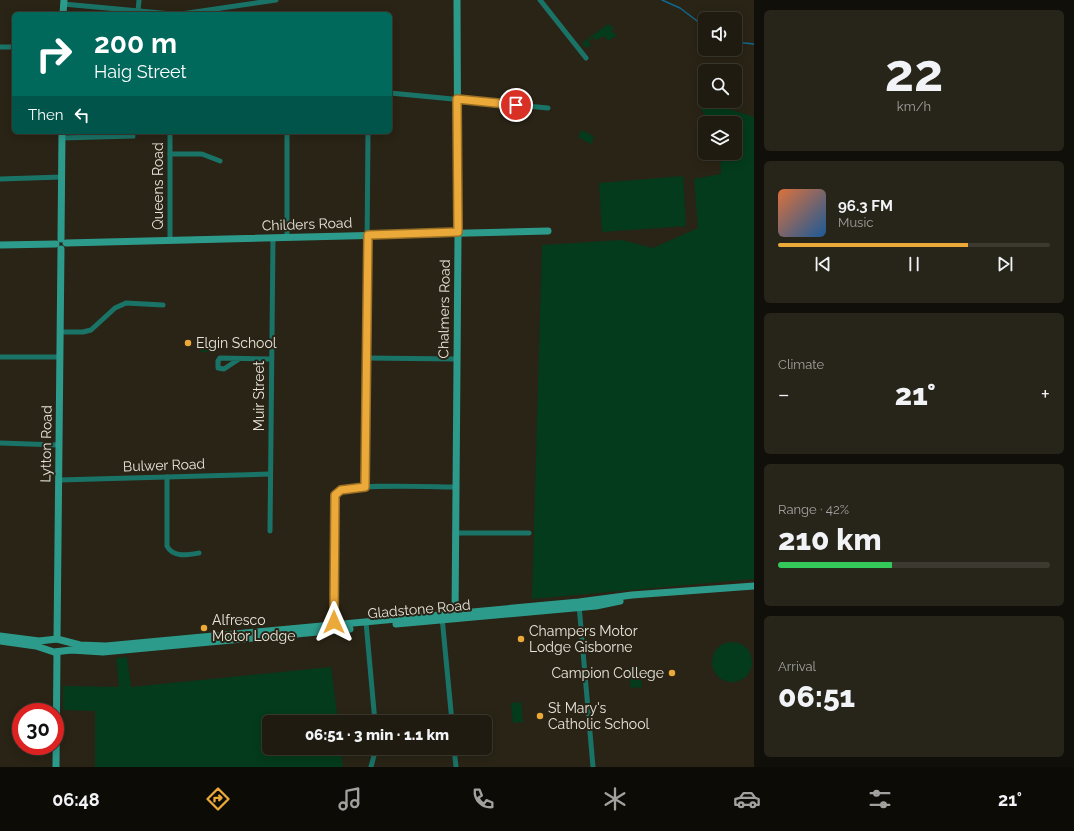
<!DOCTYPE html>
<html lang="en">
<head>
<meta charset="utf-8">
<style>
  body { margin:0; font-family:Raleway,sans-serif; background:#272419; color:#f1f3f6; height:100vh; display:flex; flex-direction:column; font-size:15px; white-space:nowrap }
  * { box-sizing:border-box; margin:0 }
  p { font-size:13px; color:#a1a19f }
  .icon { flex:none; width:22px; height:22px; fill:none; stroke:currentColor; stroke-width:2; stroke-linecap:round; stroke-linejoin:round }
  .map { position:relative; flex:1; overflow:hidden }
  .details { display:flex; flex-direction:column; gap:10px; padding:10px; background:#110f09; width:320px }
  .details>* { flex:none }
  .guide { position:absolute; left:12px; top:12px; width:380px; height:122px; border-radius:6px; box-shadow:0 2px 10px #0003,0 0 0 1px #3c3930; background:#00695c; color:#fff; overflow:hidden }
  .buttons { position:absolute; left:698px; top:12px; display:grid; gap:8px }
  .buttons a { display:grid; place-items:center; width:44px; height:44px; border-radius:6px; background:#1f1b10; box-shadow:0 2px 10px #0003,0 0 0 1px #3c3930; font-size:20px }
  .speed { position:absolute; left:12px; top:703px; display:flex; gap:8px; font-size:20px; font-weight:700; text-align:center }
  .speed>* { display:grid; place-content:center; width:52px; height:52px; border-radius:50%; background:#1f1b10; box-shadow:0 2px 10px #0003,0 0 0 1px #3c3930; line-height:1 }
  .speed .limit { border:6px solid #d22; background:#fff; color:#111 }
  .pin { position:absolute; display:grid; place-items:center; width:34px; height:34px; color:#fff; margin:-17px; border:2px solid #fff; border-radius:50%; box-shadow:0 1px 4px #0007 }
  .me { position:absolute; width:44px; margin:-22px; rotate:0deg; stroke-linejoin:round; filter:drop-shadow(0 0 3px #0008) }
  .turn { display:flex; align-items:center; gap:14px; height:84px; padding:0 16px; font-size:18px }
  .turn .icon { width:52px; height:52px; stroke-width:2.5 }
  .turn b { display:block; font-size:28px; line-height:34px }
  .then { display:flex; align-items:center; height:38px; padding:0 16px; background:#0003; gap:8px; font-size:15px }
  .big { font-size:30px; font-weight:800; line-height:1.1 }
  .details .card { flex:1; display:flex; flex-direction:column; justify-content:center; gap:6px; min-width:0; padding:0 14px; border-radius:6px; background:#272419 }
  .details .dial { align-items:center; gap:0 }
  .dial b { font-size:52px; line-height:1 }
  .song { display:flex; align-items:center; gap:12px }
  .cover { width:48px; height:48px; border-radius:6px; background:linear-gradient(135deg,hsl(20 70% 55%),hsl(210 70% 35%)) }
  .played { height:4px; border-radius:2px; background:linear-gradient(90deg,#eba939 70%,#3c3930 70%) }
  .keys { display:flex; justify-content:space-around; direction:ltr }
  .heat { display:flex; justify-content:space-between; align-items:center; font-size:22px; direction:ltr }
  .charge { height:6px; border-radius:3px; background:linear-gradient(90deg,#34c759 42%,#3c3930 0) }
  .trip { position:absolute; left:262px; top:715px; width:230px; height:40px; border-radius:6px; background:#1f1b10; box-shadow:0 2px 10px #0003,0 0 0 1px #3c3930; font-weight:800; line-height:40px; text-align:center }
  .dock { display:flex; height:64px; justify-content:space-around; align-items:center; background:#0c0b06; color:#a1a19f }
  .dock .icon { width:28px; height:28px }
  .dock .on { color:#eba939 }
  .dock b { font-size:18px; color:#f1f3f6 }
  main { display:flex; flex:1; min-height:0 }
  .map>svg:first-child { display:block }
</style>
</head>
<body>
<main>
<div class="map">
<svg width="754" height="767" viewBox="0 0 754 767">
  <rect width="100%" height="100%" fill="#292415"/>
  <g fill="#043b1c">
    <path d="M608,24l6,4 -3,3 6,4 -9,6 -3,-5 -10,4 -2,-3 -5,4 3,4 -5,3 -4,-5z"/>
    <path d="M704,101l50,16v462l-222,20 10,-354 80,-5 31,8 45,-20 -4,-49 27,-5 -1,-21h15v-30h-30v5l-1,-14 -5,-10z"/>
    <path d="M582,130l12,7 -3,7 -13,-7z"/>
    <path d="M683,176l3,50 -84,6 -3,-49z"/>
    <rect x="201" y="344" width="15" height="8"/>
    <circle cx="732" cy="662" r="20"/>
    <path d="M127,657l4,30 200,-20 7,55h-69v26h72l2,19h-248v-56l-32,-1v-24l56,1 -3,-29z"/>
    <path d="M640,667l2,20 -11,1 -3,-20z"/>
    <path d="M521,702l2,20 -10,1 -2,-20z"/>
  </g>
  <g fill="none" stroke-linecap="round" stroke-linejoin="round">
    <g stroke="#10688e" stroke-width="1.5">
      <path d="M662,0l18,8 25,19"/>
      <path d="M735,42l19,2"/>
    </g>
    <g stroke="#1a7367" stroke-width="5">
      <path d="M540,0l46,58"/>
      <path d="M63,4l109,10"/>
      <path d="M138,11l1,-11"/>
      <path d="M181,14l95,-14"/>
      <path d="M0,47h14"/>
      <path d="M390,93l158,15"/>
      <path d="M62,138l71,-2"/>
      <path d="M170,154h32l18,7"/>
      <path d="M0,179l62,-2"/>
      <path d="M287,237v-105"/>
      <path d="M170,241v-109"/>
      <path d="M60,332h23l8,-2 24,-22 11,-5 37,2"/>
      <path d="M0,357h60"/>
      <path d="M366,358l91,1"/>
      <path d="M239,359l-15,10 -6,-1v-7l2,-3 51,1"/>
      <path d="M0,443l59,2"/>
      <path d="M167,477v69c6,12 21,9 32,7"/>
      <path d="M59,480l211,-6"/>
      <path d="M365,487l3,-355"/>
      <path d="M270,531l3,-293"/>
      <path d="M455,533h74"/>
      <path d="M579,605l14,162"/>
      <path d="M442,617l10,105"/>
      <path d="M366,622l9,100"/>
      <path d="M334,626v-129l2,-5c14,-9 98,-5 119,-5"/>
      <path d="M454,748l2,19"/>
      <path d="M371,767l5,-19"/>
    </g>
    <g stroke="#2d9b8c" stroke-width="7">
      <path d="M63,14l1,-14"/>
      <path d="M61,239l1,-107"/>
      <path d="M66,243l482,-12"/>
      <path d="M0,245l56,-1"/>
      <path d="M455,618l3,-380 -1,-238"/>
      <path d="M396,624l200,-18 24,-5"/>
      <path d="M0,636l39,5 18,-2 23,6 26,1 473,-44 53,-7 122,-9"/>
      <path d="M57,639l4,-390"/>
      <path d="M0,641l36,5 18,6 17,-2 32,2 247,-23"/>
      <path d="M56,767l1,-115"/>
    </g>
  </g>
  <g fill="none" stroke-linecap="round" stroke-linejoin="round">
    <g stroke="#996e25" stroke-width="10">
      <path id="route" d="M334,622l1,-127 6,-5 24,-3 3,-252 90,-3 -1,-133 59,6"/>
    </g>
    <use href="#route" stroke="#eba939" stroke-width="7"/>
  </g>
  <g fill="#eba939" stroke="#292415" stroke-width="1.5">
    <circle cx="188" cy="343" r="4"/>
    <circle cx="204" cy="628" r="4"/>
    <circle cx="521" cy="639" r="4"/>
    <circle cx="672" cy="673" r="4"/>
    <circle cx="540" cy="716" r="4"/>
  </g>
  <g text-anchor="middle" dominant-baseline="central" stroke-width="4" stroke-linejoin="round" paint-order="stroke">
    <g font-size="14" fill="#e8e4db" stroke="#292415">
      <text transform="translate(158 186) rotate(-90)">Queens Road</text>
      <text transform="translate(307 224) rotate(-2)">Childers Road</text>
      <text transform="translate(444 309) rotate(-89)">Chalmers Road</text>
      <text transform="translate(259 396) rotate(-90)">Muir Street</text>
      <text transform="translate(46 444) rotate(-89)">Lytton Road</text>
      <text transform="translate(164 465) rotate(-2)">Bulwer Road</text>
      <text transform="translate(419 609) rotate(-5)">Gladstone Road</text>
    </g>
    <g font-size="14" fill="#e8e4db" stroke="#292415" text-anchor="start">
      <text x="196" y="343">Elgin School</text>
      <text x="212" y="620">Alfresco<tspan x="212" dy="16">Motor Lodge</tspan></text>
      <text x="529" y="631">Champers Motor<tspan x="529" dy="16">Lodge Gisborne</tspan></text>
      <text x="664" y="673" text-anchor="end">Campion College</text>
      <text x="548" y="708">St Mary's<tspan x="548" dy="16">Catholic School</tspan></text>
    </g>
  </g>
</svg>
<div class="buttons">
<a><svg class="icon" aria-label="sound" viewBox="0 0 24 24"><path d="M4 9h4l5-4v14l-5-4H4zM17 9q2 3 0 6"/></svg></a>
<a><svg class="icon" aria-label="search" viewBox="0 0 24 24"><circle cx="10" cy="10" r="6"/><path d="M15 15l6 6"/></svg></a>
<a><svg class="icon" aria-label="layers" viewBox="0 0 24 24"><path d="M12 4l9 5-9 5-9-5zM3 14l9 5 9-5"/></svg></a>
</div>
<div class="speed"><div class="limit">30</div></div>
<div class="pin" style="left:516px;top:105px;background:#d93025"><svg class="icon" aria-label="arrive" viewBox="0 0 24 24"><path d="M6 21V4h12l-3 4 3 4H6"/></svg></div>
<svg class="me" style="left:334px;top:622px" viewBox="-20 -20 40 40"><path d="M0-17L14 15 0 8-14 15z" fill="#eba939" stroke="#fff" stroke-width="4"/></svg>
<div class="trip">06:51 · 3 min · 1.1 km</div>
<div class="guide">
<div class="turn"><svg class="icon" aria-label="right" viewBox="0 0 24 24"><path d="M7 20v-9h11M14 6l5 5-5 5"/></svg><div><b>200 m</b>Haig Street</div></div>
<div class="then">Then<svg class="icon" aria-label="left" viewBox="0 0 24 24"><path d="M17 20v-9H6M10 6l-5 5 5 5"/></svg></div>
</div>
</div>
<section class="details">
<div class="card dial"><b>22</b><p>km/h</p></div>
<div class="card">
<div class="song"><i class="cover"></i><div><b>96.3 FM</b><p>Music</p></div></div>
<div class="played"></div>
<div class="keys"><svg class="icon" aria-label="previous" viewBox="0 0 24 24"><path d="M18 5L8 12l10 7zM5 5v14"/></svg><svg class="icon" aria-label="pause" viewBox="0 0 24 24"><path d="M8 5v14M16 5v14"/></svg><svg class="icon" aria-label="next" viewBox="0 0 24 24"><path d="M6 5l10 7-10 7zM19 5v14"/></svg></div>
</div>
<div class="card"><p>Climate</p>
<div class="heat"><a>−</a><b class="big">21°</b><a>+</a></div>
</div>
<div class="card"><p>Range · 42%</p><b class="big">210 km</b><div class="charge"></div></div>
<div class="card"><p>Arrival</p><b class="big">06:51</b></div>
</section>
</main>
<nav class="dock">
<b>06:48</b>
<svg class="icon on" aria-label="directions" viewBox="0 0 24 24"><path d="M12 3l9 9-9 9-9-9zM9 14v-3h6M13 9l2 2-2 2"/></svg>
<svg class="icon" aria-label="music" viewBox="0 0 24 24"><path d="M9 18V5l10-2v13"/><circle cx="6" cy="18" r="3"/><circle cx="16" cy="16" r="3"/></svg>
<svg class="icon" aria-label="phone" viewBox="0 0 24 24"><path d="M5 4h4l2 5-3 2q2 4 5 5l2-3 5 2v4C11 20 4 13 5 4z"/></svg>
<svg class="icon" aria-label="climate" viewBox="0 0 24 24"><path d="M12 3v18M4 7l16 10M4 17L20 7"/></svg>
<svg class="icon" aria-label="car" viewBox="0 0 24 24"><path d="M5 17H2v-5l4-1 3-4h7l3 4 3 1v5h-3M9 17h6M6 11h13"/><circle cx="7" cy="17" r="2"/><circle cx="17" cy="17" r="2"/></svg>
<svg class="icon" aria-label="filters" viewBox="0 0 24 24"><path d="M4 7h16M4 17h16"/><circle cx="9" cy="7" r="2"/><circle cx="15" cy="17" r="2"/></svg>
<b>21°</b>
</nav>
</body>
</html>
